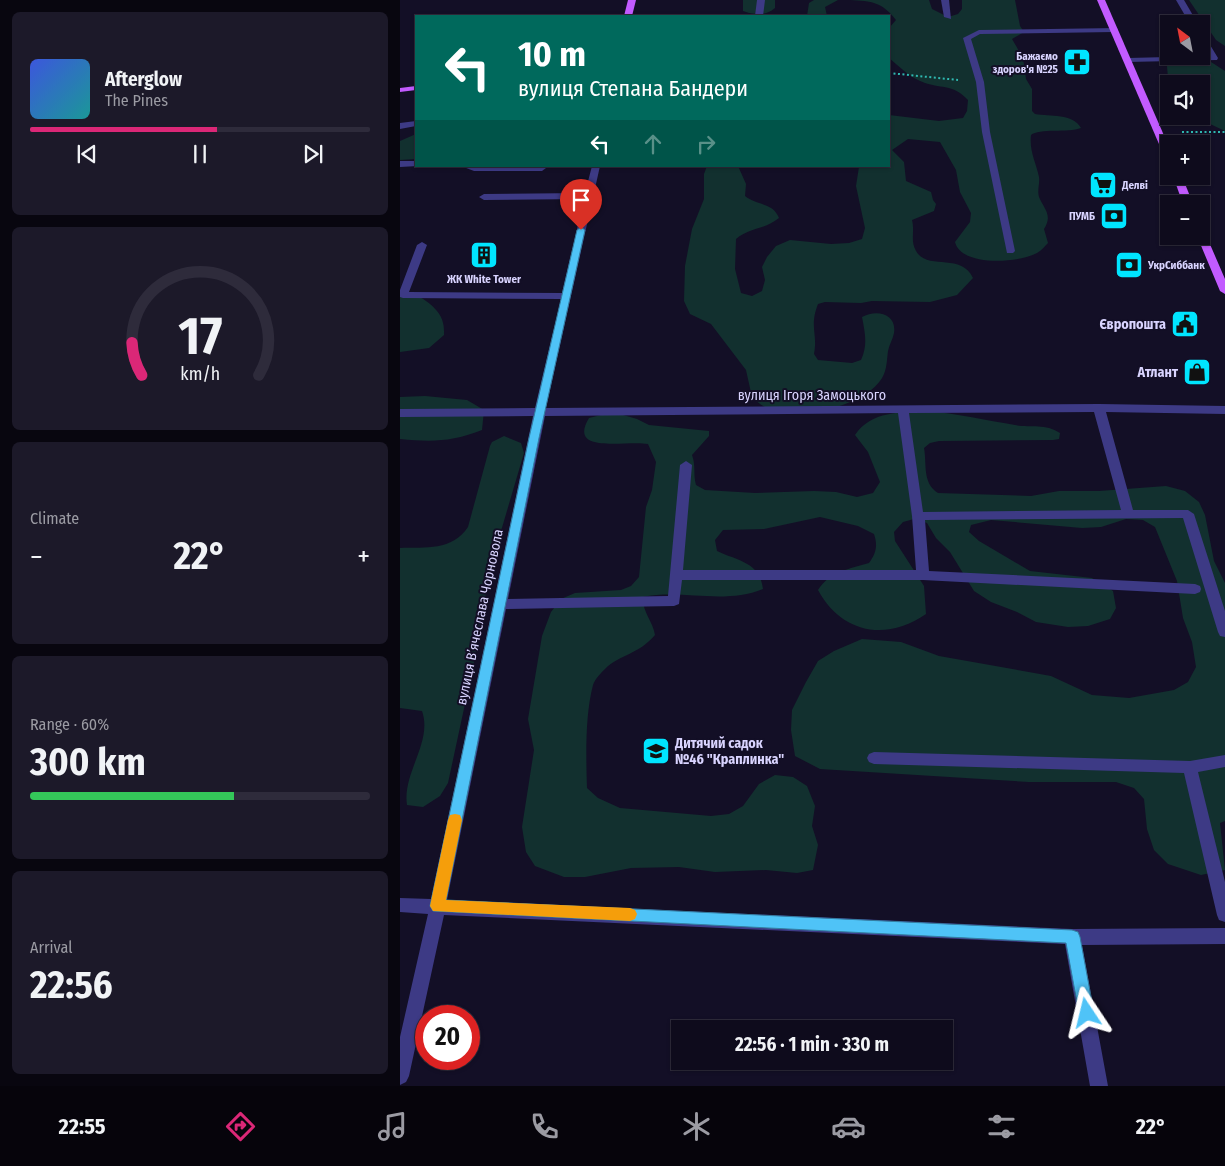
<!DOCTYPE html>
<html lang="en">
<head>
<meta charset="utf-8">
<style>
  body { margin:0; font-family:"Fira Sans Condensed",sans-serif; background:#1c1929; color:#f1f3f6; height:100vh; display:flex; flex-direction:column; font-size:19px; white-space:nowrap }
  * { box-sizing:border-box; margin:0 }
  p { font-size:16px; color:#9b9ba3 }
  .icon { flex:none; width:28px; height:28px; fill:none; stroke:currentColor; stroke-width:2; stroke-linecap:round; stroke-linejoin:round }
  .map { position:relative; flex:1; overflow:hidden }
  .panel { display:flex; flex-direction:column; gap:12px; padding:12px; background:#08060f; width:400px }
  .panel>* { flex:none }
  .hud { position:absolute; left:15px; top:15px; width:475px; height:152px; border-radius:0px; box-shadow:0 1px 4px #0004,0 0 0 1px #2e2b3b; background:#00695c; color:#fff; overflow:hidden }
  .needle { width:32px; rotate:328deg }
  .tools { position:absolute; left:760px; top:15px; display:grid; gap:10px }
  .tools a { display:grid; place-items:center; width:50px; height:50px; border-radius:0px; background:#0e0b1c; box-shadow:0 1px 4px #0004,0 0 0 1px #2e2b3b; font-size:25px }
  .speed { position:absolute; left:15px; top:1005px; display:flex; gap:10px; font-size:25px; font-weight:700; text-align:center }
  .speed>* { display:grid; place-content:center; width:65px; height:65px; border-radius:50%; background:#0e0b1c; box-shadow:0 1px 4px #0004,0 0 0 1px #2e2b3b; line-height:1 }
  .speed .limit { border:8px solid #d22; background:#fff; color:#111 }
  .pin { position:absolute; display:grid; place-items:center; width:42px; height:42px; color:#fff; margin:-51px -21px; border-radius:50% 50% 50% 0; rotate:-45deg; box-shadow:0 0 5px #0007 }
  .pin .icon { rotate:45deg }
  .me { position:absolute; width:55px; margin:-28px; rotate:350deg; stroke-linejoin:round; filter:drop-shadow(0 0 4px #0008) }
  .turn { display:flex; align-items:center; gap:18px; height:105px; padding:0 20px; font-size:22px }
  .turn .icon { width:65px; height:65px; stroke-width:2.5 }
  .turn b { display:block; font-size:35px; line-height:42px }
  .lanes { display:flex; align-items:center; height:48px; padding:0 20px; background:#0003; justify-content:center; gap:25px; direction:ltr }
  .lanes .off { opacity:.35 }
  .big { font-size:38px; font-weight:700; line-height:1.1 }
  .panel .widget { flex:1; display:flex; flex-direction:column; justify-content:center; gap:8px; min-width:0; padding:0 18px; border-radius:8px; background:#1c1929 }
  .panel .dial { align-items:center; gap:0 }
  .dial svg { height:130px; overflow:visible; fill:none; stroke:#2e2b3b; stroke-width:7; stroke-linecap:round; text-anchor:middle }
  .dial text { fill:#f1f3f6; stroke:none }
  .song { display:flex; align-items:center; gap:15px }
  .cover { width:60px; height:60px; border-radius:8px; background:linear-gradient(135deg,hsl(230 70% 55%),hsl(180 70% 35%)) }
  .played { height:5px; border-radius:2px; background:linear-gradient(90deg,#db2777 55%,#2e2b3b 55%) }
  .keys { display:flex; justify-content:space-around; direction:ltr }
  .heat { display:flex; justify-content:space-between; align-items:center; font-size:28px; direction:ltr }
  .charge { height:8px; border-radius:4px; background:linear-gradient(90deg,#34c759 60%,#2e2b3b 0) }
  .trip { position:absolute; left:271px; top:1020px; width:282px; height:50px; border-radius:0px; background:#0e0b1c; box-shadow:0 1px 4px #0004,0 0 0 1px #2e2b3b; font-weight:700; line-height:50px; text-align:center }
  .menu { display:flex; height:80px; justify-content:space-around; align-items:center; background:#06040b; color:#9b9ba3 }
  .menu .icon { width:35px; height:35px }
  .menu .current { color:#db2777 }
  .menu b { font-size:22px; color:#f1f3f6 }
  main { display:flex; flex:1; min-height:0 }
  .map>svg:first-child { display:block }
</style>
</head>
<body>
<main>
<section class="panel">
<div class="widget">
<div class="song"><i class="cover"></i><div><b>Afterglow</b><p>The Pines</p></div></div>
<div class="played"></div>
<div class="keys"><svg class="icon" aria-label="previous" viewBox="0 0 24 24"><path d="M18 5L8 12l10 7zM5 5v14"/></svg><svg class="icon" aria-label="pause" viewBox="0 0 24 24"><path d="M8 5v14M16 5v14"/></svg><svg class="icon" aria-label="next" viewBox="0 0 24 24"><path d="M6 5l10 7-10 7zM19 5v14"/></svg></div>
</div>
<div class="widget dial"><svg viewBox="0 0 100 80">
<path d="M14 69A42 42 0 1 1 86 69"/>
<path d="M14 69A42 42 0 0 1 8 49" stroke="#db2777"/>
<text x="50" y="56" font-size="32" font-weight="700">17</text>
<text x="50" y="72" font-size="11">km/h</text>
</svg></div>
<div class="widget"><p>Climate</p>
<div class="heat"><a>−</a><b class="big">22°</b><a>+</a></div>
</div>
<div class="widget"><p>Range · 60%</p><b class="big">300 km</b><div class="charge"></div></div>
<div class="widget"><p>Arrival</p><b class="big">22:56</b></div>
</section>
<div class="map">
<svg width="825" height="1086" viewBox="0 0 825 1086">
  <rect width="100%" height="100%" fill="#130f26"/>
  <g fill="#12302f">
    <path d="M343,0h32v8c-9,8 -21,7 -32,3z"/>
    <path d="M414,0h24l-13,7 2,9h-20l2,-13z"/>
    <path d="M450,0h79l3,9 16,8 10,-3 4,-5v-9h53l5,26 4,6 -12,7 11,19 3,21 6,10v22l3,3c15,3 38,-1 46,14 -13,5 -42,0 -50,7 -2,16 5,27 8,42 1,6 -2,14 0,20 5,12 14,18 5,32l4,14c-3,3 -7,8 -11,10 -18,10 -76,14 -82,-11l15,-20 1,-9 -11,-21 -4,-22 -16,-28 -32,-3 -16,11 12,12 2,19 25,11 2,8 3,4 -2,7 -22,9c3,12 -2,20 4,31 11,20 45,1 57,27l-16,17 -27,7 -58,-1 -11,2 -36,-1 -7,2c-9,23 0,29 -4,50l4,6 34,3 9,-3c7,-15 4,-27 1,-43 14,-8 35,-4 32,16 -1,6 -5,12 -6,18 -1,7 -1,16 -4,23 -13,32 -87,48 -117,34 -5,-2 -11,-7 -15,-11l-6,-27 -35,-46 -21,-10 -6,-13 1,-35 7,-37 12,-30v-25l3,-8h31l8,18 -1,12c12,10 28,6 34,22 -15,12 -29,9 -43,21l-1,30 6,24 11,3 10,-5 3,-11 -3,-13 5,-10 9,-11 14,-6 41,4 18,-1 13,-4 3,-11 -9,-42 3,-19 30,-1v-51l50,6 24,-3 4,-7 1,-11c-15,-16 -24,-11 -43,-17 -15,-5 -25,-16 -36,-25v-30l7,-8c-14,-18 -24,-19 -46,-20z"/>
    <path d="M789,0h36v46l-9,-6z"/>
    <path d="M796,60l15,2 14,9v60l-32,-15h8v-32h-30l-3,-6 -1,-12 13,-5z"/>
    <path d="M16,134v25l-16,1v-19z"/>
    <path d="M0,291c15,0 40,16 43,32 1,3 1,8 1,12l-15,13 -29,4z"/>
    <path d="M25,396l42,4 17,10 -2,20c-31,12 -50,12 -82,9v-42z"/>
    <path d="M528,411c31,3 57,9 87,14 16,3 30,-2 45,8l-1,6 -6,1 -114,1 -9,2 -6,5c3,16 -2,35 14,45l93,3 28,-5h40l67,-5 19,5 14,11 6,13 9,46 11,22v238l-5,2 5,47 -24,5 -33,-11 -14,-14 -7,-21 -3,-30 -10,-11 -18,-6h-87l-209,-13 -25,-13 -4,-26 1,-20 14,-28 12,-21 16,-10 28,-12 39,3 38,14 112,20 41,19 37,3 45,-8 14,-8 8,-15 -4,-25 -9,-24 -6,-37 -22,-54 -12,-7 -17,-1 -25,8 -19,1 -91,-8 -20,5 -2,7 10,9 51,30 62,7 21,13 3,17 -6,11 -22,7 -20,1 -32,-5 -19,-10 -26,-10 -17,-11 -24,-39 -14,-14 -9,-15 -13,-4 -11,3 -9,10 1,9 29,45 2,28c-40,28 -85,19 -108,-24 12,-19 32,-21 51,-27 7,-10 9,-17 5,-29l-16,-8 -38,-9 -56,12 -41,1 -8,10 2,11c21,10 43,11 46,38 -39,16 -81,0 -120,8 -1,15 10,24 12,38 -17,20 -35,19 -50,34 -4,4 -10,10 -12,16 -8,30 -7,72 -6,103l11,10 22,10 91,8 18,-2 14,-8 16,-22 16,-9 18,2 14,9 8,20 -3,20 6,19 -5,25 -16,3 -31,-3 -51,2 -36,-5 -48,1 -46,9h-21l-29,-11 -9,-14 -4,-25 12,-77 -6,-31 14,-83 9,-24 10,-13 14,-6 46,-3 10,-4 8,-9 7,-70 6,-17 4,-28 -8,-18c-22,-4 -81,11 -59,-26l24,-6 24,7 12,6 60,6v5l-17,19c4,11 1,19 4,30l9,5 50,3 59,-2 22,1 21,5 16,-4 7,-11 -12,-30 -13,-17c16,-24 46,-23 73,-24z"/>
    <path d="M104,436l17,7 3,10 -38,129 -1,29 -37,172 -8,13 -17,11 -16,-2c-5,-32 26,-63 15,-94l-22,-3v-160c26,-1 52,3 68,-21l22,-81 2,-4z"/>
  </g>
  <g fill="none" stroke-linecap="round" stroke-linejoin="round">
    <g stroke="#2fb8b0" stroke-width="2" stroke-dasharray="2 2.5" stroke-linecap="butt">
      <path d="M489,73l69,7"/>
      <path d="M782,132h43"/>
    </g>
    <g fill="#3d3a85" fill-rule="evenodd">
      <path d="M357,0h8l-2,16h-8z"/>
      <path d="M541,0h8l2,19 -7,-2z"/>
      <path d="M776,0h8l14,24h-8z"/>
      <path d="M717,28l1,2 -4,2 -134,2 -9,5 13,43 6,50 25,119 -2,2h-6l-25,-121 -6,-50 -13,-44 16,-8z"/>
      <path d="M801,35h3l14,23 -1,2 -89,2 -4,-2 4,-2 81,-2 -8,-12z"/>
      <path d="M16,121v5l-16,3v-6z"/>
      <path d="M0,161h16l2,5 -18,1z"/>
      <path d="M61,166h84l1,2 -4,3h-68z"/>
      <path d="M192,166h8l-54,242 553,-4 126,2v8l-119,-2 27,98h55l6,4 31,97v26l-5,-1 -2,-4 -35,-114 -258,2 4,51 266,13 5,2 1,3 -1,3 -5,2 -272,-14h-241l-3,24 -5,2 -168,3 -59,291 625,29 153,-1v16l-143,1 26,141h-18l-25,-142 -621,-29 -35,161 -3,6 -6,3v-48l28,-123 -28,-2v-14l31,1 102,-483 -133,1v-8l135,-1 26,-109 -158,-1 -3,-1v-7l17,-45 5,-3 5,3 -18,47 153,1 22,-94 -100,1 -5,-3 5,-3 101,-1zM694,412l27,98 -198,2 -14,-99zM498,413l14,103 4,54h-233l9,-105 -6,-4 -6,4 -12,131 -160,3 37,-183z"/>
      <path d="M474,752l316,9 35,-6v12l-27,5 27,110v40l-6,-2 -2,-5 -33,-142 -310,-9 -5,-2 -2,-4 2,-4z"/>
    </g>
    <g fill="#c25bff" fill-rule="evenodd">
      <path d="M228,0h8l-4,16h-8z"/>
      <path d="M697,0h8l64,147v14l-4,-3z"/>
      <path d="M16,86v4l-16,2v-4z"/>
      <path d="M773,176h9l11,28h-10z"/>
      <path d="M801,232l5,3 19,44v15l-5,-3 -23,-55h4z"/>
    </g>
  </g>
  <path fill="#4fc3f7" stroke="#337fa1" d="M181,227l4,3 -46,208 -93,462 626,30 6,2 2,5 14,76 -2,6 -5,2 -6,-2 -2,-6 -13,-70 -633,-32 -3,-5 99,-468 48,-208z"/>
  <path fill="#f59e0b" d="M55,814l5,1 2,5 -16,80 184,8 5,2 2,4 -2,5 -5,2 -197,-10 -3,-5 18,-86 2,-5z"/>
  <defs>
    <g id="pharmacy-square" transform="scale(1.4375)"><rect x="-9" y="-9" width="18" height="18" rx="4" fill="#00e5ff" stroke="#130f26"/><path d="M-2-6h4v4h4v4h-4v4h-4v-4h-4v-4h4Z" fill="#111"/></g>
    <g id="supermarket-square" transform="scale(1.4375)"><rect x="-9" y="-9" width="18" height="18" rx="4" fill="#00e5ff" stroke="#130f26"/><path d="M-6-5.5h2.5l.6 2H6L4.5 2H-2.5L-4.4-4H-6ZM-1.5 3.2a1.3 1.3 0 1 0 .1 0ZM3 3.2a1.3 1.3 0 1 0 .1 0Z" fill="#111"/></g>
    <g id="bank-square" transform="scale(1.4375)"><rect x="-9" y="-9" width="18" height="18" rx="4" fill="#00e5ff" stroke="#130f26"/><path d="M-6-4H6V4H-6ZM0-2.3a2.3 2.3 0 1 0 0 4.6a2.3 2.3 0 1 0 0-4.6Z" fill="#111"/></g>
    <g id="building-square" transform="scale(1.4375)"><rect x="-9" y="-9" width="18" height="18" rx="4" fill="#00e5ff" stroke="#130f26"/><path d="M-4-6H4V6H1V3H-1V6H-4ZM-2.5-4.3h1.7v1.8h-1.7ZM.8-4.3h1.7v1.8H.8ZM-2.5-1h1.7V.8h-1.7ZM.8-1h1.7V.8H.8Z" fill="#111"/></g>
    <g id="civic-square" transform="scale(1.4375)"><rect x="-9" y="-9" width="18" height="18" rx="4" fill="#00e5ff" stroke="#130f26"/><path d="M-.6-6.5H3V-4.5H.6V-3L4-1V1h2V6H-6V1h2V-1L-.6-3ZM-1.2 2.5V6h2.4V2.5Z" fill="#111"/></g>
    <g id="shop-square" transform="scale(1.4375)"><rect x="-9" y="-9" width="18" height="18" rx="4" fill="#00e5ff" stroke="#130f26"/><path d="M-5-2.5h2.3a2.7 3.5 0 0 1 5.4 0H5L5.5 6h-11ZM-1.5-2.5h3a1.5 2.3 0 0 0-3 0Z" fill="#111"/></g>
    <g id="school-square" transform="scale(1.4375)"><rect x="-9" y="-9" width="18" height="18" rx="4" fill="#00e5ff" stroke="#130f26"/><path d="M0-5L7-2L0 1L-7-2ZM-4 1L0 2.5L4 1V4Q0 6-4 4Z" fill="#111"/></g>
  </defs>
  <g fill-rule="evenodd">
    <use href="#pharmacy-square" x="677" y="62"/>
    <use href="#supermarket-square" x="703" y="185"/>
    <use href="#bank-square" x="714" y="216"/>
    <use href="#building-square" x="84" y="255"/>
    <use href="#bank-square" x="729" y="265"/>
    <use href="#civic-square" x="785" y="324"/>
    <use href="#shop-square" x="797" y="372"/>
    <use href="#school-square" x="256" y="751"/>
  </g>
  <g text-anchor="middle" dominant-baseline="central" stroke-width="4" stroke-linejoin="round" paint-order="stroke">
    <g font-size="11" font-weight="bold" fill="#d9d4ff" stroke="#130f26" text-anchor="end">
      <text x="658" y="56">Бажаємо<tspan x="658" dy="13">здоров'я №25</tspan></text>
      <text x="722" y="185" text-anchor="start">Делві</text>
      <text x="695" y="216">ПУМБ</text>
      <text x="748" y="265" text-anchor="start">УкрСиббанк</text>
      <text x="84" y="279" text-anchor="middle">ЖК White Tower</text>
    </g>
    <g font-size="14" font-weight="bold" fill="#d9d4ff" stroke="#130f26" text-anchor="end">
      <text x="766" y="324">Європошта</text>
      <text x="778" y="372">Атлант</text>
      <text x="275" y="743" text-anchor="start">Дитячий садок<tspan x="275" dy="16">№46 "Краплинка"</tspan></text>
    </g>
    <g font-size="14" fill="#d9d4ff" stroke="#130f26">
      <text x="412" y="395">вулиця Ігоря Замоцького</text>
      <text transform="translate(80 617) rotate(-78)">вулиця Вʼячеслава Чорновола</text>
    </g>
  </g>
</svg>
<div class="tools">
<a><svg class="needle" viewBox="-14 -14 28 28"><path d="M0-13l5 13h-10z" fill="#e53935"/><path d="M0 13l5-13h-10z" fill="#9b9ba3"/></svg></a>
<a><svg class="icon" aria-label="sound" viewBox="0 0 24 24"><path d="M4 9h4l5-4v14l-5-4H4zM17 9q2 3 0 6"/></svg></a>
<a>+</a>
<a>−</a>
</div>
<div class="speed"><div class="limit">20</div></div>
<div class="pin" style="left:181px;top:230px;background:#d93025"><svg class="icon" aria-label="arrive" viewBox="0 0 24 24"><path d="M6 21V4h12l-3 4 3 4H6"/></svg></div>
<svg class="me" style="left:687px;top:1013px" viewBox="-20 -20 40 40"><path d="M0-17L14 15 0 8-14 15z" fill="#4fc3f7" stroke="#fff" stroke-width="4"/></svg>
<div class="trip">22:56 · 1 min · 330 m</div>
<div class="hud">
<div class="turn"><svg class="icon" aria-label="left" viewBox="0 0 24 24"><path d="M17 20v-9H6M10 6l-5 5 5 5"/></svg><div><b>10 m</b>вулиця Степана Бандери</div></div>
<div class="lanes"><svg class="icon" aria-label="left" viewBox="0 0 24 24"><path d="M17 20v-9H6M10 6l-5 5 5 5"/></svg><svg class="icon off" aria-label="ahead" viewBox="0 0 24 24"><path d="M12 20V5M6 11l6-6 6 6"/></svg><svg class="icon off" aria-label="right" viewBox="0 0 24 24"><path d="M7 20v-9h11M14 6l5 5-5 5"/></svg></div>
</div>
</div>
</main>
<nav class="menu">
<b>22:55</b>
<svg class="icon current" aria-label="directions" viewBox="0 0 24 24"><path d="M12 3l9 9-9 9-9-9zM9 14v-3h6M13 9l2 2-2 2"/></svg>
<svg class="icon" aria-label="music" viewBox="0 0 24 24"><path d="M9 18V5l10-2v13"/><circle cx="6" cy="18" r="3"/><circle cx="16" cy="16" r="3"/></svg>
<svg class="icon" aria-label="phone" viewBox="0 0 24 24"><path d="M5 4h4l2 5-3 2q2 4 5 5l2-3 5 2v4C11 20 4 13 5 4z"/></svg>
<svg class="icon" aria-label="climate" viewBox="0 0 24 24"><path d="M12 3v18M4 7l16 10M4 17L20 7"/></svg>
<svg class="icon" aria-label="car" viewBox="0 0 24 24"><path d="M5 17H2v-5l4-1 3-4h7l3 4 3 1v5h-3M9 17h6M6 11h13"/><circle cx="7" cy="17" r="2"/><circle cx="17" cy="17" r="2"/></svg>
<svg class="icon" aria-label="filters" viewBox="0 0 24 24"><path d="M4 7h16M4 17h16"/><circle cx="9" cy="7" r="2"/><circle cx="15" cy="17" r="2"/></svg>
<b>22°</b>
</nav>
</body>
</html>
